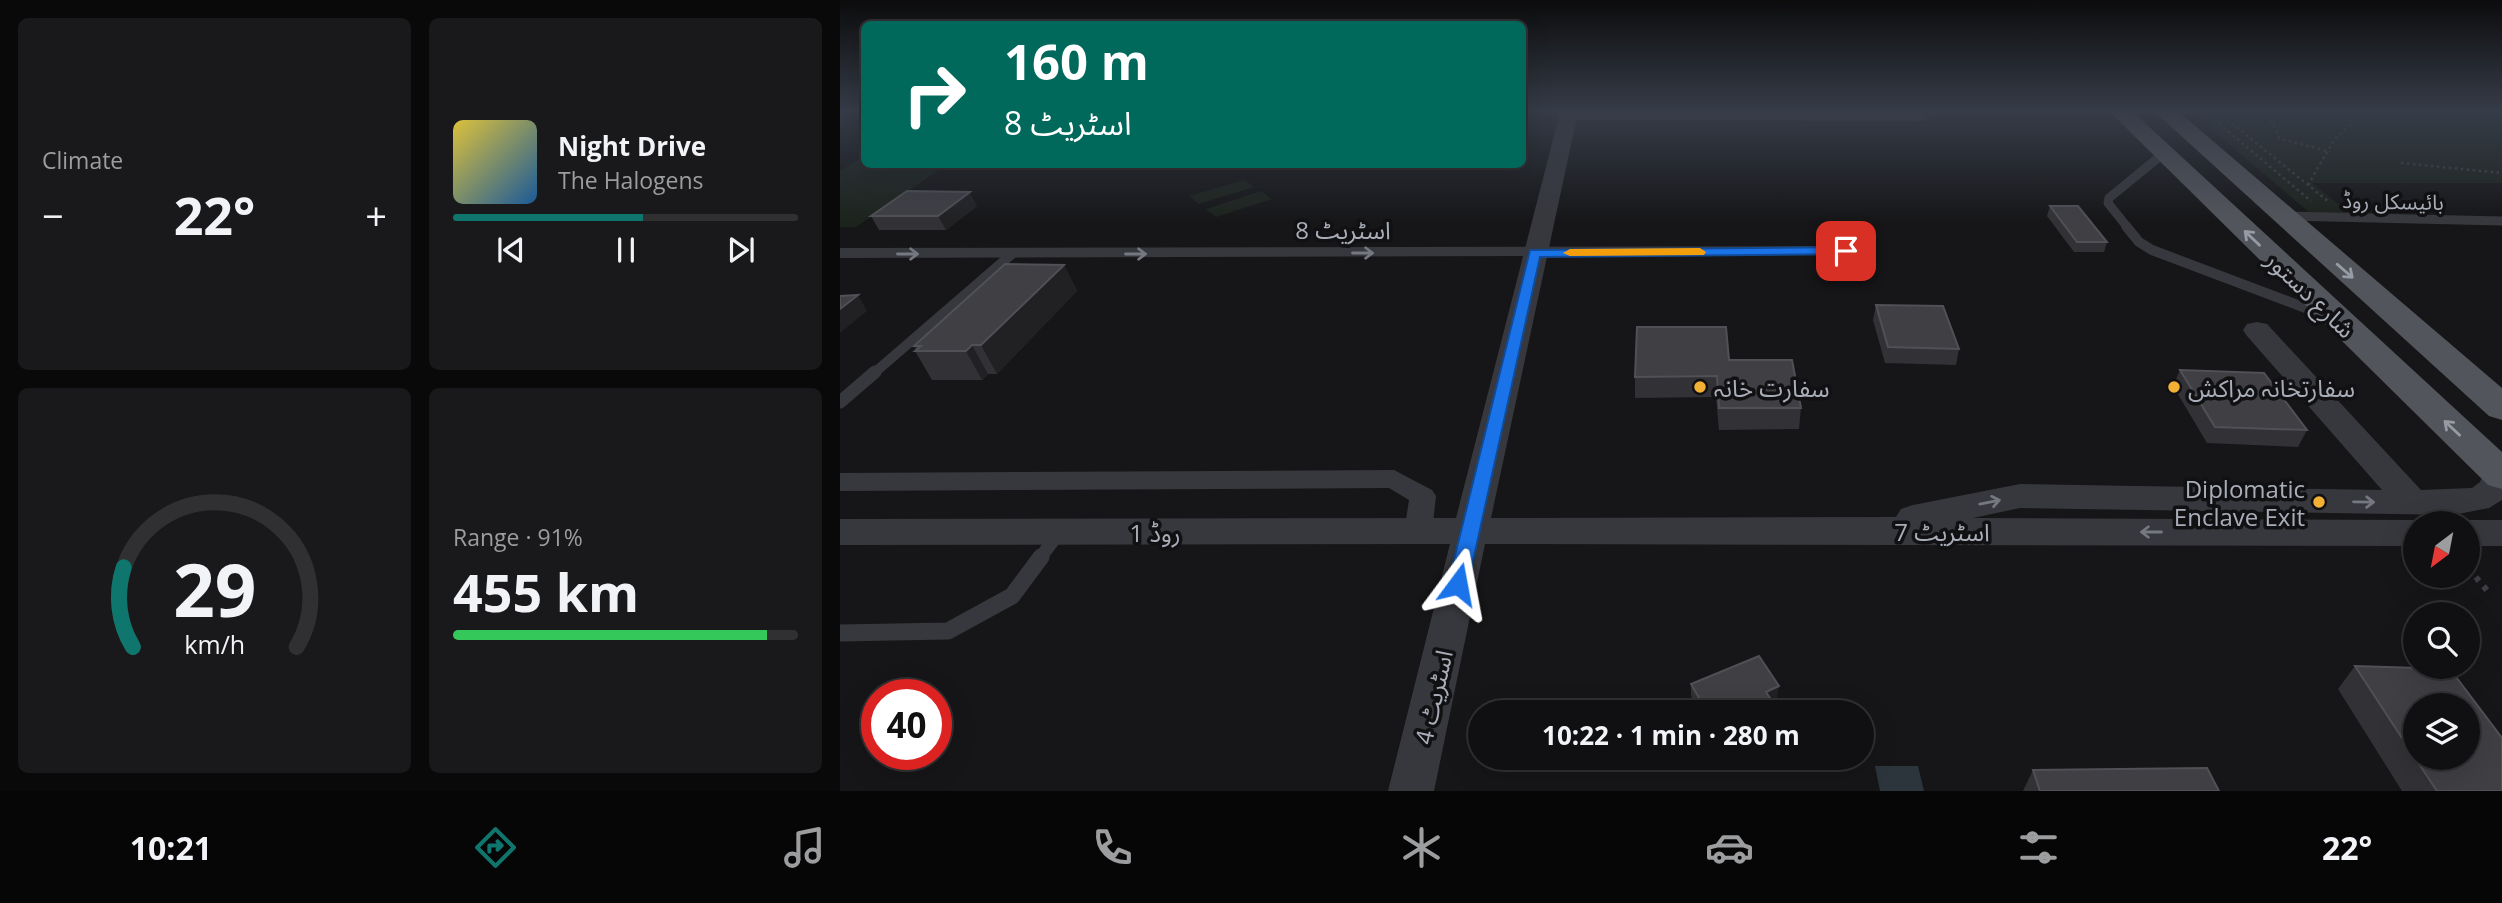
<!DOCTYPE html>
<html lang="en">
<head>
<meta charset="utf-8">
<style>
  body { margin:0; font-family:"Open Sans","Noto Sans Arabic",sans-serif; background:#19191b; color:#f1f3f6; height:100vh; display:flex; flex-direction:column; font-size:26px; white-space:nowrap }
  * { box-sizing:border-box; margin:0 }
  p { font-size:23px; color:#9c9d9f }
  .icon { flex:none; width:38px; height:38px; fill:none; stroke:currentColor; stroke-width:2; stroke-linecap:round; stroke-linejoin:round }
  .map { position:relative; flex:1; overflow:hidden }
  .side { display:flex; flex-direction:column; gap:18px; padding:18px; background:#09090a; width:840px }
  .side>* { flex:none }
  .hud { position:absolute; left:21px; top:21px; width:665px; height:147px; border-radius:10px; box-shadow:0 7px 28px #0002,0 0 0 2px #303032; background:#00695c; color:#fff; overflow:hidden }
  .needle { width:46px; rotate:212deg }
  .fabs { position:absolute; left:1563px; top:511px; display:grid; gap:14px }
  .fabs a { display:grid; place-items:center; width:77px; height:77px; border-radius:50%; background:#101012; box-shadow:0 7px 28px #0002,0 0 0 2px #303032; font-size:35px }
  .speed { position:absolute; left:21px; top:679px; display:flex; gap:14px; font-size:35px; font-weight:700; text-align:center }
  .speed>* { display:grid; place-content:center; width:91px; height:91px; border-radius:50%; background:#101012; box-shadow:0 7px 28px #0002,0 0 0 2px #303032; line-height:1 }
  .speed .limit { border:10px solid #d22; background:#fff; color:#111 }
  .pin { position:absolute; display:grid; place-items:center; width:60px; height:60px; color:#fff; margin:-30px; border-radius:14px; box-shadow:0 4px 10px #0006 }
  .me { position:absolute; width:77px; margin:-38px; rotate:13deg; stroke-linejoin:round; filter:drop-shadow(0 0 5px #0008) }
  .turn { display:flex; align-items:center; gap:24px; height:147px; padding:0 28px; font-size:32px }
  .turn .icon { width:91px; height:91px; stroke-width:2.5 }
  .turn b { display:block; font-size:49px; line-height:60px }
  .big { font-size:52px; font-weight:700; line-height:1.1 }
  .side .widget { flex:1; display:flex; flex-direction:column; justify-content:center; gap:10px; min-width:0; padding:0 24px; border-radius:10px; background:#19191b }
  .side .dial { align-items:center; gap:0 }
  .dial svg { height:182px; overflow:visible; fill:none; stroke:#303032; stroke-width:7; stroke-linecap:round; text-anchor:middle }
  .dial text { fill:#f1f3f6; stroke:none }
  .song { display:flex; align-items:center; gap:21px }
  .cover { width:84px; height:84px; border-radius:10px; background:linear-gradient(135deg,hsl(50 70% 55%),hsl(210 70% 35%)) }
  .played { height:7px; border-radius:4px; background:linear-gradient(90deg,#0f766e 55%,#303032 55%) }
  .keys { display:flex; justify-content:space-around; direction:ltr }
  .heat { display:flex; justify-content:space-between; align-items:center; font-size:38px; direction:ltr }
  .charge { height:10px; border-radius:5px; background:linear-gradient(90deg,#34c759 91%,#303032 0) }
  .side .tiles { flex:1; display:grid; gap:18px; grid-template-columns:repeat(2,1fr) }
  .trip { position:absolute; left:628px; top:700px; width:406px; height:70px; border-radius:35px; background:#101012; box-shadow:0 7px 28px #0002,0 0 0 2px #303032; font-weight:700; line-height:70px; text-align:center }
  .tabs { display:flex; height:112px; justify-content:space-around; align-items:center; background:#060607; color:#9c9d9f }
  .tabs .icon { width:49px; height:49px }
  .tabs .selected { color:#0f766e }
  .tabs b { font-size:32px; color:#f1f3f6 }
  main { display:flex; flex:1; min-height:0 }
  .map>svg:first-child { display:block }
</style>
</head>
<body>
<main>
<section class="side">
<div class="tiles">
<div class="widget"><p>Climate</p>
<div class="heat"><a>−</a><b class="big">22°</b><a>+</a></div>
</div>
<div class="widget">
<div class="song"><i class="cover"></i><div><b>Night Drive</b><p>The Halogens</p></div></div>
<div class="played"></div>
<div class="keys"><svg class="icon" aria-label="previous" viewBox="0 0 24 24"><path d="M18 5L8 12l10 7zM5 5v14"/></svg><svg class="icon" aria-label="pause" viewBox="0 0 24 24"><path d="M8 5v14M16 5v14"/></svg><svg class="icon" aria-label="next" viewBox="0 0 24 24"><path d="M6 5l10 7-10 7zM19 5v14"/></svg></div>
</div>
<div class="widget dial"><svg viewBox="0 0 100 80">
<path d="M14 69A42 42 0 1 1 86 69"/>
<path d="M14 69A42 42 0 0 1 10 34" stroke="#0f766e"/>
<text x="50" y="56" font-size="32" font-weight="700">29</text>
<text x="50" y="72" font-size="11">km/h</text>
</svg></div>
<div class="widget"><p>Range · 91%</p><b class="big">455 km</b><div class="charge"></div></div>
</div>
</section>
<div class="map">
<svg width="1662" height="791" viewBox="0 0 1662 791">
  <rect width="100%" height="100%" fill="#161618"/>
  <g fill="#1c231d">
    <path d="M1351,112h311v71h-190l45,36h-40z"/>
    <path d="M24,156v8l82,1 -90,62h-16v-56z"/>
    <path d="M404,180l10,7 -55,17 -10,-8z"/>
    <path d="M421,191l11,8 -56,18 -10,-8z"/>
  </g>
  <path fill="#2c353c" d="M1035,766h43l6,25h-44z"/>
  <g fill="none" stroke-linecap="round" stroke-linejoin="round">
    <g stroke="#3d3f44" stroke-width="2.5" stroke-dasharray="2.5 3.5" stroke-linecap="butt">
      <path d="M1365,112l106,89"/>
      <path d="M1378,112l111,90"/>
      <path d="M1422,112l12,12 5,14 51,14"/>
      <path d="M1561,163l101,10"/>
      <path d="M1468,185l26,-45 16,-16 4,-12"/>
    </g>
    <path stroke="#3d3f44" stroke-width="6" stroke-dasharray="5 7" stroke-linecap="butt" d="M1628,568l23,27"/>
    <g stroke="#37383d" stroke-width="9">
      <path d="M1445,216l217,5"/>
      <path d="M1288,228l-20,-25 1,-5 55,-45"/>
    </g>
    <g stroke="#37383d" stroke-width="10">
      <path d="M1286,226l13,16 13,8 172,65"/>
      <path d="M33,374l139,-120"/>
    </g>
    <g stroke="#37383d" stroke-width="13">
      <path d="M0,402l35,-30"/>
      <path d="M200,558l19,-25"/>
    </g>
    <path stroke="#37383d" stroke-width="17" d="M0,633l108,-2 64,-35 29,-39"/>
    <g fill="#37383d" fill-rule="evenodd">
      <path d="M728,113h355l7,4 -7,4 -360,-1 -2,-3z"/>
      <path d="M1006,246l9,5 -3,4 -1012,3v-10z"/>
      <path d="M554,470l38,20 4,6 -4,36 -4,7 -10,3 -10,-3 -4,-7 5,-32 -20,-12 -549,3v-18z"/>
    </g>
    <g fill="#37383d" fill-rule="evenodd">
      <path d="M720,112h18l-87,406 405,-1 5,-8 12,-4 107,-21 362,6 -135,-154 -4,-6 4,-6 10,-2 10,2 154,166 51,-2 8,-6 7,-18 15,-2v38l-13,8 -36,7 -433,-7 -47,10 442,2 11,3h-11v23l-930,-2 -51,247h-46l62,-247 -610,1v-26l616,-1z"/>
      <path d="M1628,520h34v26h-34v-23h-11z"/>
    </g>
    <g fill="#53555c" fill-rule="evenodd">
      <path d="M1270,112h23l369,340v37l-14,-4z"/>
      <path d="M1315,112h24l323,276v32l-13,-4z"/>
    </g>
  </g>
  <g fill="#323236">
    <path d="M137,206l-31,24h-67l-8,-14z"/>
    <path d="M1210,206l57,36 -3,10h-30l-27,-36z"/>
    <path d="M224,265l13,26 -80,83h-9l-6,6h-50l-17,-29 1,-1 -2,-4z"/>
    <path d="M1036,305l83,44 -3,16 -71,-2 -12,-43z"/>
    <path d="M889,360l72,48 -2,21 -80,1 -3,-33 -81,1v-21z"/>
    <path d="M1340,370l127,60 -9,17 -91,-4 -34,-57z"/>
    <path d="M1515,666l147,125h-100l-64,-102z"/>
    <path d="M851,684l86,14 -5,2 7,12h-79l-9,-16z"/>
    <path d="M1193,770l7,21h-17z"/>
  </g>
  <g fill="#212124">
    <path d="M0,112h22l-22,11z"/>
    <path d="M130,192l7,14 -31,24 -8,-14z"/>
    <path d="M224,265l13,26 -80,83 -16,-29z"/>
    <path d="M18,295l9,16 -27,22v-25z"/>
    <path d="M132,345l16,29 -6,6 -16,-29z"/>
    <path d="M939,686l-2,12 -13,6 2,-12z"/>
  </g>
  <g fill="#3f3f44" stroke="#4f5156" stroke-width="2">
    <path d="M67,191l63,1 -32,24h-67z"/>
    <path d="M1210,206h28l29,36h-30z"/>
    <path d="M165,264l59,1 -83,80h-9l-6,6h-51l6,-5h-7z"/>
    <path d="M18,295l-18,14v-13z"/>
    <path d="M1036,305l67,1 16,43 -71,-2z"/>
    <path d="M797,327h89l3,33h63l9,48h-82l-2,-32 -82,1z"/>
    <path d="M1340,370l84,3 43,57 -92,-3z"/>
    <path d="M919,656l20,30 -13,6 13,20h-72l-16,-28z"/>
    <path d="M1515,666l95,3 52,69v53h-65l-22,-33h53v-53h-53v53z"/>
    <path d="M1367,768l12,23h-179l-7,-21z"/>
  </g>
  <defs><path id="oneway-shaft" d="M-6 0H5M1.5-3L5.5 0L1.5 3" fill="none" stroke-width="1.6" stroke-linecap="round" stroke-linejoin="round" transform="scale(1.75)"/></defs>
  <g stroke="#979ba6">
    <use href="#oneway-shaft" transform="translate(1412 238) rotate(-136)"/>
    <use href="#oneway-shaft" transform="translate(1505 271) rotate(41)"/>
    <use href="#oneway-shaft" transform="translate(1612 428) rotate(-137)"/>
  </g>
  <g stroke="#757881">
    <use href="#oneway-shaft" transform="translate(523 253)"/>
    <use href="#oneway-shaft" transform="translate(68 254)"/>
    <use href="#oneway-shaft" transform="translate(296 254)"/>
    <use href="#oneway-shaft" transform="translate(1150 502) rotate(-11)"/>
    <use href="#oneway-shaft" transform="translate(1524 502) rotate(1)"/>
    <use href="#oneway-shaft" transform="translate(1311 532) rotate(-180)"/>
  </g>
  <linearGradient id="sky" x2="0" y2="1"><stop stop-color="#0c0c0d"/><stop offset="0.5" stop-color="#363c48"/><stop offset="1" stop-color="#363c48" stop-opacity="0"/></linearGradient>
  <rect width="1662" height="222" fill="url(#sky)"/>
  <path fill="#1a73e8" stroke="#114b97" stroke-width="2" d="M1006,247l4,1v6l-310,3 -72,327 -3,5 -7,3 -7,-3 -3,-5 82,-334z"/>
  <path fill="#f59e0b" d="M860,248l6,4 -2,3 -134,1 -7,-3 7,-4z"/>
  <g fill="#f2b134" stroke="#111113" stroke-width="2.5">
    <circle cx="860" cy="387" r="7"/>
    <circle cx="1334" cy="387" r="7"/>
    <circle cx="1479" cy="502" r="7"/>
  </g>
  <g text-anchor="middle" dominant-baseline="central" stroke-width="7" stroke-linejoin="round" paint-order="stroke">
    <g font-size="21" fill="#a8adb8" stroke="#111113">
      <text transform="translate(1553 201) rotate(1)">بائیسکل روڈ</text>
    </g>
    <g font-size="24" fill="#a8adb8" stroke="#111113">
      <text x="503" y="229">اسٹریٹ 8</text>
      <text transform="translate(1471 294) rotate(44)">شارع دستور</text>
      <text x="1102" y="531">اسٹریٹ 7</text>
      <text x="315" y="532">روڈ 1</text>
      <text transform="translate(593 697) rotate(-77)">اسٹریٹ 4</text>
    </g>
    <g font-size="24" fill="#a8adb8" stroke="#111113" text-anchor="start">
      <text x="874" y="387">سفارت خانہ</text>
      <text x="1348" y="387">سفارتخانہ مراکش</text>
      <text x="1465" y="488" text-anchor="end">Diplomatic<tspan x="1465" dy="28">Enclave Exit</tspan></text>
    </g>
  </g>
</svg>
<div class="fabs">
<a><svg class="needle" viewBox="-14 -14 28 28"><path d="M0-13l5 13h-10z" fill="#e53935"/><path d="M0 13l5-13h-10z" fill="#9c9d9f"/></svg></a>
<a><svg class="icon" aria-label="search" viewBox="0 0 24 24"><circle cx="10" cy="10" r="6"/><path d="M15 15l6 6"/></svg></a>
<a><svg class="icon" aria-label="layers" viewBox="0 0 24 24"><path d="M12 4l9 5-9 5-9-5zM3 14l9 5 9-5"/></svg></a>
</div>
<div class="speed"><div class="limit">40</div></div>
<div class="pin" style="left:1006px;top:251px;background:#d93025"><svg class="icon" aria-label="arrive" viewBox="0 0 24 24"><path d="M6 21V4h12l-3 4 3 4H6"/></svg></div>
<svg class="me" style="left:618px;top:584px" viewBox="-20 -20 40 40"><path d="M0-17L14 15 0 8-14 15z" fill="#1a73e8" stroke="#fff" stroke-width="4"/></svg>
<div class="trip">10:22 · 1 min · 280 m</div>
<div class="hud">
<div class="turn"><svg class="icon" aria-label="right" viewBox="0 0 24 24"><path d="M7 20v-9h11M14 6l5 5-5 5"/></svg><div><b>160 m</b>اسٹریٹ 8</div></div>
</div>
</div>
</main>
<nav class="tabs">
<b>10:21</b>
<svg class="icon selected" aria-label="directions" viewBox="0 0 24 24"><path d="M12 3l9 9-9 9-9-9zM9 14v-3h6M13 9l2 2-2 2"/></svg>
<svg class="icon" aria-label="music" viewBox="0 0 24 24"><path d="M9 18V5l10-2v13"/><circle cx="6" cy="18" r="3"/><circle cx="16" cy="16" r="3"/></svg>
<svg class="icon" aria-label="phone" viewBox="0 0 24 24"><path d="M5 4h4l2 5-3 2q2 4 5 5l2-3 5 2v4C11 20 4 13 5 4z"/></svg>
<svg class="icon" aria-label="climate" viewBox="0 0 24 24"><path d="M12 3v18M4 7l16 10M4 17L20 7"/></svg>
<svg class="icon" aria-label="car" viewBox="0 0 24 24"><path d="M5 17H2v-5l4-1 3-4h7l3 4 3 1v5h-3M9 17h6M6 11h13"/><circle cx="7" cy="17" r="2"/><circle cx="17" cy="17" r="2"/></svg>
<svg class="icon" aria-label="filters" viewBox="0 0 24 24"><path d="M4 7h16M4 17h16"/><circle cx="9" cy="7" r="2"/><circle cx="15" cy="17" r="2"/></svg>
<b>22°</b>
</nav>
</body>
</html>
